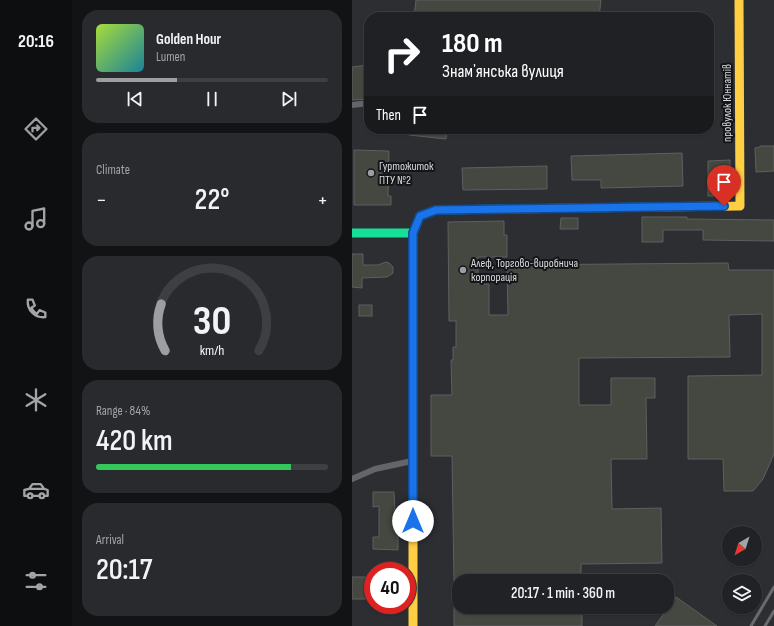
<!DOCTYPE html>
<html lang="en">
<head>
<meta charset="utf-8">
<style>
  body { margin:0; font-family:"Sofia Sans Condensed",sans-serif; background:#292a2e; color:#f1f3f6; height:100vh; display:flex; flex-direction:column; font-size:15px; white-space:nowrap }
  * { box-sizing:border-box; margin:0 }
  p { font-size:13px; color:#a2a4a7 }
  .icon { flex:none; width:22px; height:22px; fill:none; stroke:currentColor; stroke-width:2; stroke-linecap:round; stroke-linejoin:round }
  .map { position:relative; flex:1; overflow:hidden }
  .side { display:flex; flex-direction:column; gap:10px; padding:10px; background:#121315; width:280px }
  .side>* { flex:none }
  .top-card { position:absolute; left:12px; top:12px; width:350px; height:122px; border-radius:16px; box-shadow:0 1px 3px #0004,0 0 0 1px #3e3f43; background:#202124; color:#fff; overflow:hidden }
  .needle { width:26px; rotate:219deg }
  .tools { position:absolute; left:370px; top:526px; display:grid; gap:8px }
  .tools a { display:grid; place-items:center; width:40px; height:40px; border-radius:50%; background:#212226; box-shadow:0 1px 3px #0004,0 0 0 1px #3e3f43; font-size:20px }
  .speed { position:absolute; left:12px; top:562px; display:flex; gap:8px; font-size:20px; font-weight:700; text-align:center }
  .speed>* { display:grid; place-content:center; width:52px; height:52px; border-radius:50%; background:#212226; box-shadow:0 1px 3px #0004,0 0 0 1px #3e3f43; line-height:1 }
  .speed .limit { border:6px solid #d22; background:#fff; color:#111 }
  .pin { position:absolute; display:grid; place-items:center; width:34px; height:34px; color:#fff; margin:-41px -17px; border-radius:50% 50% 50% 0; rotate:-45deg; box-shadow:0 0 4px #0007 }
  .pin .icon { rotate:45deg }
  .me { position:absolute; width:44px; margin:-22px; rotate:0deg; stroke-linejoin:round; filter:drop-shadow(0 0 3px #0008) }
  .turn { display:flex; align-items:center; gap:14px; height:84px; padding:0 12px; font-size:18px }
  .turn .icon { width:52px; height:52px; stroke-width:2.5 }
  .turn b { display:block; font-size:28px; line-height:34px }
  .then { display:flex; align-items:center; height:38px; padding:0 12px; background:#0003; gap:8px; font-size:15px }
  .big { font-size:30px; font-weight:600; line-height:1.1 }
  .side .card { flex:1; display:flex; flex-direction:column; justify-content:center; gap:6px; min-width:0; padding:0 14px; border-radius:16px; background:#292a2e }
  .side .dial { align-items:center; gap:0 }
  .dial svg { height:104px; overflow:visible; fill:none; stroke:#3e3f43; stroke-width:7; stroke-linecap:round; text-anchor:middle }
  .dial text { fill:#f1f3f6; stroke:none }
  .song { display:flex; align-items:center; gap:12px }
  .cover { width:48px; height:48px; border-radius:6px; background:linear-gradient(135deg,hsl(80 70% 55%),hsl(190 70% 35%)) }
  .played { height:4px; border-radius:2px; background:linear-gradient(90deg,#9c9ea2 35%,#3e3f43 35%) }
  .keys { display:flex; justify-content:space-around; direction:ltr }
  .heat { display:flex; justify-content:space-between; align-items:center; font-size:22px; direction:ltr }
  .charge { height:6px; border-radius:3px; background:linear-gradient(90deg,#34c759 84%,#3e3f43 0) }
  .trip { position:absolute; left:100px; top:574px; width:222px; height:40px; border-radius:16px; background:#212226; box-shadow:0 1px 3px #0004,0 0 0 1px #3e3f43; font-weight:600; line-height:40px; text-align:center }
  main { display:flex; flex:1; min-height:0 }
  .menu { display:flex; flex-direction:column; width:72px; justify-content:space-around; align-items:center; background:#0d0e0f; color:#a2a4a7 }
  .menu .icon { width:28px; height:28px }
  .menu .on { color:#9c9ea2 }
  .menu b { font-size:18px; color:#f1f3f6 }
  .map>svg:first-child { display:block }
</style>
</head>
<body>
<main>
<nav class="menu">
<b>20:16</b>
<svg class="icon on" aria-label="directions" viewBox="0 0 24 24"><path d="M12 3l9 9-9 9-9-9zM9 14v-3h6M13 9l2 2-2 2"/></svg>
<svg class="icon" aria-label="music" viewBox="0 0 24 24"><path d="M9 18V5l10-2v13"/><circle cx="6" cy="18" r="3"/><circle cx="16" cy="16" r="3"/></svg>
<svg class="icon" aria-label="phone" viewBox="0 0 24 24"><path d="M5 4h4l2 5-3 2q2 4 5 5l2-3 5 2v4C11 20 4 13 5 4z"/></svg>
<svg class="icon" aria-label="climate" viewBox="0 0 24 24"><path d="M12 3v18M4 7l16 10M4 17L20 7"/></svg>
<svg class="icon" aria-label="car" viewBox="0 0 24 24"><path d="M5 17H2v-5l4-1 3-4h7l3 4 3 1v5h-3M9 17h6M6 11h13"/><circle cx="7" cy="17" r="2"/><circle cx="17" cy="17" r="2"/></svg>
<svg class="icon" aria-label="filters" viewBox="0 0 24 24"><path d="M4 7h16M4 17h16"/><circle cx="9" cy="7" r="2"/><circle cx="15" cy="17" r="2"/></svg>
</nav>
<section class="side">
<div class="card">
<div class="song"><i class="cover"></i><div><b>Golden Hour</b><p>Lumen</p></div></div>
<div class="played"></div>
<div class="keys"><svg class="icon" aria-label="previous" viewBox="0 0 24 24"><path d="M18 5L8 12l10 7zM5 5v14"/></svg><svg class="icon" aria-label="pause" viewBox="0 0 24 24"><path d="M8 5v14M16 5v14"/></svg><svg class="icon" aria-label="next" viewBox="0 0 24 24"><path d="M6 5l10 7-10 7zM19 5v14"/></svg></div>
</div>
<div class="card"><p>Climate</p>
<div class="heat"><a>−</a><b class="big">22°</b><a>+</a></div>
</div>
<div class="card dial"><svg viewBox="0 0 100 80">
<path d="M14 69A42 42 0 1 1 86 69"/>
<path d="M14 69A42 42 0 0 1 11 33" stroke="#9c9ea2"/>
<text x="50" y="56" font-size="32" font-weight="700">30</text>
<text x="50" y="72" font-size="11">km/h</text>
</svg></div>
<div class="card"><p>Range · 84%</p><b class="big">420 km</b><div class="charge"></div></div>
<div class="card"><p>Arrival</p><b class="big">20:17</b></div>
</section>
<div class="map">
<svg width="422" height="626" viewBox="0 0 422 626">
  <rect width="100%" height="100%" fill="#2c2e32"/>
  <g fill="#444840" stroke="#5e5f60">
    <path d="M64,0h185l-2,17h-185z"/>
    <path d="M17,65v34l-17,1v-33z"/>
    <path d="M57,129h38l-1,10 -37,-4z"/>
    <path d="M408,146h14v25l-18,1 -1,-24 5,-1z"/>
    <path d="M2,150l35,1 -1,45h3v9h-37z"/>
    <path d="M330,153l1,33 -82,2v-8h-29l-1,-24z"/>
    <path d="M378,160v36h-22v-35z"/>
    <path d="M195,166v23l-84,1 -1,-22z"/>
    <path d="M290,217h45v2l87,1v21l-71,-1v-10h-40v12h-21z"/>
    <path d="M209,218h17v11h-18z"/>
    <path d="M152,221v14h3v22h-29v27h11v31h19l-1,-50 221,-2 1,7h45v184l-11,25 -10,12h-29l-1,-32h-35v-83l74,-1v-61l-33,1 1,42 -151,1v47h32v-27h44v20h-9l1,61h-36l1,50 49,-1 1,55 -81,1v17h-127l-2,-125h-21v-61h21l-1,-35h2v-13h3v-26h-7l-1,-99z"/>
    <path d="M0,254h11v11h15l8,-3 3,1 4,4v6l-6,4 -25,1v10l-10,-1z"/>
    <rect x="7" y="305" width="13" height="11"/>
    <path d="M21,492h21l1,20h3v38l-25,-1v-12h6v-31l-6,1z"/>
    <rect x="0" y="577" width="18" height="22"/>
    <path d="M324,597l41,29h-62z"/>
    <rect x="102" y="607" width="128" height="19"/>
  </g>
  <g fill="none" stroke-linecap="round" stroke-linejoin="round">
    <g stroke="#636568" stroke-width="6">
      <path d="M0,105l17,-2"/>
      <path d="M0,479l23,-10 37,-8"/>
    </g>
    <g stroke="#16e098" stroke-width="9">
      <path d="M0,233h61l7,-17 16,-6 218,-3"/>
      <path d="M61,233v190"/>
    </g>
    <g stroke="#ffcf43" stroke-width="9">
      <path d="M302,207l86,-1 -1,-206"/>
      <path d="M61,423v203"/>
    </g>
    <g stroke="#696a6e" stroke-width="3">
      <path d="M399,626l23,-39"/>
      <path d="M413,626l9,-15"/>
    </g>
  </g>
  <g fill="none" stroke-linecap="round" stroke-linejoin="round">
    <g stroke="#114b97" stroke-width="10">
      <path id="route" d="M61,521v-288l7,-17 16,-6 288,-4"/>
    </g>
    <use href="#route" stroke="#1a73e8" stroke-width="7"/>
  </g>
  <g fill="#9c9ea2" stroke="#141518" stroke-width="1.5">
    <circle cx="19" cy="173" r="4"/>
    <circle cx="111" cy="270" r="4"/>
  </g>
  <g text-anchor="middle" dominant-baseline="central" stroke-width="4" stroke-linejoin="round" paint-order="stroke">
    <g font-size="12" fill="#d8dade" stroke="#141518">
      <text transform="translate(375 103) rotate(-90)">провулок Юннатів</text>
    </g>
    <g font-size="12" fill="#d8dade" stroke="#141518" text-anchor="start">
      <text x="27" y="166">Гуртожиток<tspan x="27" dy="14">ПТУ №2</tspan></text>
      <text x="119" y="263">Алеф, Торгово-виробнича<tspan x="119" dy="14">корпорація</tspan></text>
    </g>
  </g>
</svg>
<div class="tools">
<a><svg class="needle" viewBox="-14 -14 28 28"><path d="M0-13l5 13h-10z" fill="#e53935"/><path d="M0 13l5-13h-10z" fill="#a2a4a7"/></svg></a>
<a><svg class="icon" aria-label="layers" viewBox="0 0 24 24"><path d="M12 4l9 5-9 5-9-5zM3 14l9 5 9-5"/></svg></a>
</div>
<div class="speed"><div class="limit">40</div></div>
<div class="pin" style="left:372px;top:206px;background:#d93025"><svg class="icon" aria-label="arrive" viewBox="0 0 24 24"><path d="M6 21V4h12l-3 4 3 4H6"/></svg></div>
<svg class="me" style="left:61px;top:521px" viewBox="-20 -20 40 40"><circle r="19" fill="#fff"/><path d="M0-13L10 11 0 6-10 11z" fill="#1a73e8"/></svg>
<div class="trip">20:17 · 1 min · 360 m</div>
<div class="top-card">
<div class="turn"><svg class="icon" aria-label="right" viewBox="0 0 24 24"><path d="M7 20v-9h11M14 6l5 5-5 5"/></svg><div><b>180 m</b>Знамʼянська вулиця</div></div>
<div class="then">Then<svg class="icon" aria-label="arrive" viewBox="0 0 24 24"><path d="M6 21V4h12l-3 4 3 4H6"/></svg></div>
</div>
</div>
</main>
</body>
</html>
